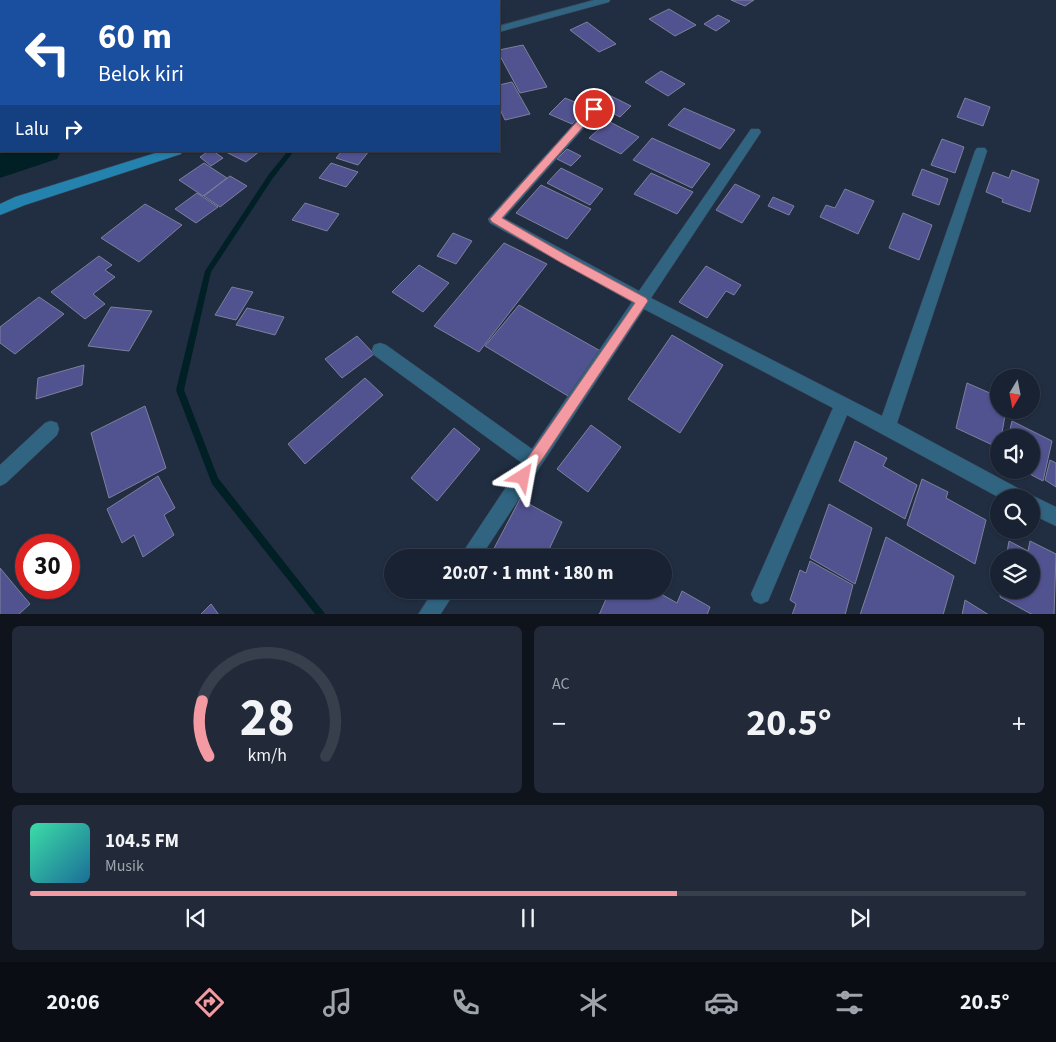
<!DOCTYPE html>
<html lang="id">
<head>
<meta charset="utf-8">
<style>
  body { margin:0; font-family:"Source Sans 3",sans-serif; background:#222a3a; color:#f1f3f6; height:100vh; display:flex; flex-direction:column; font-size:19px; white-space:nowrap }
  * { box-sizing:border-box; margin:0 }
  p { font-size:16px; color:#9fa4ac }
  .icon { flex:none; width:28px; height:28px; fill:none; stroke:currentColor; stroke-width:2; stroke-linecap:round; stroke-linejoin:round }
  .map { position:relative; height:614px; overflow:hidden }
  .panel { display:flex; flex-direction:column; gap:12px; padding:12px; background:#0e131c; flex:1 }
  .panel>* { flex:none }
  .top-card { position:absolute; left:0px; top:0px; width:500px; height:152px; box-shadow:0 1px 4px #0004,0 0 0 1px #373f4d; background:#1a4fa0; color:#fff; overflow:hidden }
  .needle { width:32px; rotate:190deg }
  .buttons { position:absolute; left:990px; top:369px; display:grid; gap:10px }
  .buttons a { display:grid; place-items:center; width:50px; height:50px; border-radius:50%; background:#192232; box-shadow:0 1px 4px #0004,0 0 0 1px #373f4d; font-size:25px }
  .speed { position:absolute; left:15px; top:534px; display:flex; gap:10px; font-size:25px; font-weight:700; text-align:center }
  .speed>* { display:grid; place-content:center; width:65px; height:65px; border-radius:50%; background:#192232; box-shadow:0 1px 4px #0004,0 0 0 1px #373f4d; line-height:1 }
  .speed .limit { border:8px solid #d22; background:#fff; color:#111 }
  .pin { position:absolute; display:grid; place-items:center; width:42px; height:42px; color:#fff; margin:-21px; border:2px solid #fff; border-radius:50%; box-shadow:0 1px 5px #0007 }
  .me { position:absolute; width:55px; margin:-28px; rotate:34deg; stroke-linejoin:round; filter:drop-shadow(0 0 4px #0008) }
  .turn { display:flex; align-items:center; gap:18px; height:105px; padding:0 15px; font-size:22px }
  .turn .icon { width:65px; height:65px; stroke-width:2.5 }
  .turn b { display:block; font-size:35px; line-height:42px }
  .then { display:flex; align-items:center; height:48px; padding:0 15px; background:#0003; gap:10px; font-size:19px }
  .big { font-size:38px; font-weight:700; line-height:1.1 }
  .panel .tile { flex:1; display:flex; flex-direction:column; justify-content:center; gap:8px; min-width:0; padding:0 18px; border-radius:8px; background:#222a3a }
  .panel .dial { align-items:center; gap:0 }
  .dial svg { height:130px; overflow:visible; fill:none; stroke:#373f4d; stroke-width:7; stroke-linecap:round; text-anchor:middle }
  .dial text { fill:#f1f3f6; stroke:none }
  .song { display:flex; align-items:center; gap:15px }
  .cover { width:60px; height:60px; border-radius:8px; background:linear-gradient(135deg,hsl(160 70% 55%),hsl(200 70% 35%)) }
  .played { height:5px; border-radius:2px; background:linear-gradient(90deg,#f49aa2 65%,#373f4d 65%) }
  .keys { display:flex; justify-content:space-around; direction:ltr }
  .heat { display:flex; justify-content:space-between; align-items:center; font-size:28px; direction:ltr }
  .panel .tiles { flex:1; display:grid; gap:12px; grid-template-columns:1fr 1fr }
  .tile:last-child { grid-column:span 2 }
  .trip { position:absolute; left:384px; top:549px; width:288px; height:50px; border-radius:25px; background:#192232; box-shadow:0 1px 4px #0004,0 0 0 1px #373f4d; font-weight:700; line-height:50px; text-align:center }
  .tabs { display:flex; height:80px; justify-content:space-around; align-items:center; background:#0a0e14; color:#9fa4ac }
  .tabs .icon { width:35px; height:35px }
  .tabs .selected { color:#f49aa2 }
  .tabs b { font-size:22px; color:#f1f3f6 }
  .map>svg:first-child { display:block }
</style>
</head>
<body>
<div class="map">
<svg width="1056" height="615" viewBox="0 0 1056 615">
  <rect width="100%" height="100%" fill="#212e42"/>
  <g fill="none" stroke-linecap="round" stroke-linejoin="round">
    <g fill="#002025" fill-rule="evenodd">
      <path d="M487,0h9l-1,1h-8z"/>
      <path d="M288,151h6l-21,27 -62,94 -27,118 34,88 108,137h-10l-104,-131 -36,-94 29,-119 64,-97z"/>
    </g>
    <path fill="#002025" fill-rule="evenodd" d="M7,151h54l-4,8 -57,19v-25z"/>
  </g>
  <g fill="#515290" stroke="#7e809b">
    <path d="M731,0h23l-9,6z"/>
    <path d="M669,9l27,16 -21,11 -26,-17z"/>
    <path d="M718,15l12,6 -14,10 -12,-7z"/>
    <path d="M587,22l29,22 -17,8 -29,-22z"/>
    <path d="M523,45l24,42 -27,6 -21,-39v-4z"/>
    <path d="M661,71l24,13 -17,12 -23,-14z"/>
    <path d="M512,82l18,32 -25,6 -6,-13v-22z"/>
    <path d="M607,94l24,12 -11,11 -25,-13z"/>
    <path d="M565,98l22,9 -15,17 -23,-10z"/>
    <path d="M965,98l25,9 -7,19 -26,-9z"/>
    <path d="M684,108l51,22 -15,19 -52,-24z"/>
    <path d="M608,121l31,16 -18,17 -32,-16z"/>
    <path d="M652,138l58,26 -18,24 -59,-28z"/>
    <path d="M942,139l22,8 -9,26 -24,-8z"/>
    <path d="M567,149l14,7 -10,10 -14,-7z"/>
    <path d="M209,151h4l10,7 -12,8 -11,-9z"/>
    <path d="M224,151h36l-14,11z"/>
    <path d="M342,151h27l-11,14 -22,-7z"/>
    <path d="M204,163l23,15 -24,18 -24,-16z"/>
    <path d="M331,163l27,9 -12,15 -27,-9z"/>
    <path d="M561,168l42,21 -13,16 -43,-22z"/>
    <path d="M922,169l26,10 -9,26 -27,-10z"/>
    <path d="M1012,170l27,10 -9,32 -28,-10 1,-3 -17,-7 7,-20 16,6z"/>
    <path d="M651,173l42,19 -16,22 -43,-20z"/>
    <path d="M230,176l17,10 -27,21 -16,-11z"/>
    <path d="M735,184l25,12 -18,27 -26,-13z"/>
    <path d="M541,185l50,24 -24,30 -51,-26z"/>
    <path d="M845,189l29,12 -16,33 -38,-17 6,-12 9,3z"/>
    <path d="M197,193l21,14 -22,16 -21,-14z"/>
    <path d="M773,197l21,9 -5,9 -21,-9z"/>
    <path d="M305,203l34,11 -12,17 -35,-11z"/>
    <path d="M145,204l37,21 -43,37 -38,-24z"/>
    <path d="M903,213l29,12 -13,35 -30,-12z"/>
    <path d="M453,233l19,8 -16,23 -19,-8z"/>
    <path d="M504,243l43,21 -68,88 -45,-26z"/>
    <path d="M99,256l13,9 -7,5 10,7 -22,17 12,10 -20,15 -34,-27z"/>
    <path d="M419,265l30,18 -26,29 -31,-20z"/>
    <path d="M706,266l35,19 -7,10 -8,-4 -19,27 -28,-16z"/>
    <path d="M232,287l21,5 -17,28 -21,-5z"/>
    <path d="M39,297l25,17 -49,40 -15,-11v-16z"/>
    <path d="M519,305l85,48 -31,46 -88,-53z"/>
    <path d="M111,307l41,4 -23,40 -41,-5z"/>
    <path d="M247,308l37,9 -9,18 -39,-10z"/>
    <path d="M672,335l51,30 -43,68 -52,-34z"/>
    <path d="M357,336l17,18 -32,24 -17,-19z"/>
    <path d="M84,365l-2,20 -46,14 2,-21z"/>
    <path d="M365,378l18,17 -78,69 -17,-20z"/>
    <path d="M967,383l32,14v13h7l-5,28h-2v10l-43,-20z"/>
    <path d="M145,406l21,62 -57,30 -18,-65z"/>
    <path d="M1012,421l40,20 -9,40 -21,-11h9v-32h-23z"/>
    <path d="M591,425l30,22 -33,45 -31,-23z"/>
    <path d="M454,428l26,21 -43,52 -26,-23z"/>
    <path d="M855,441l32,17 -4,8 34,19 -12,34 -66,-38z"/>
    <path d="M1050,460l6,3v24l-11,-7z"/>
    <path d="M158,476l17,32 -11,7 10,20 -31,22 -9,-22 -12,8 -15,-34z"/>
    <path d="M922,479l26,13 -2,6 40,22 -11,44 -68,-39z"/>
    <path d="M520,499l42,23 -17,36h-56z"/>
    <path d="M829,504l43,24 -17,56 -45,-26z"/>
    <path d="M886,537l68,39 -11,39h-83z"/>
    <path d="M1009,541l19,10 2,-10 26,13 -2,61h-21l-33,-18 1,-7h30v-32h-25z"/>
    <path d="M810,561l43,24 -8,30h-53l4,-11 -6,-4 10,-30 6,3z"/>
    <path d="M0,568l30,36 -12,11h-18z"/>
    <path d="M610,590h44l23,13 5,-12 28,16 -3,8h-108z"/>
    <path d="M965,600l24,15h-27z"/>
    <path d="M211,604l8,11h-19z"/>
  </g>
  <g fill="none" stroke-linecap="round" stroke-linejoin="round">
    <g stroke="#3d495c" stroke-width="1">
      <g id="street">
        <rect x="188" y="0" width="10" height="1"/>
        <path d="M594,0h16l-1,2 -110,30v-6z"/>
        <path d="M594,105l6,4 -2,3 -94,106 135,73 112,-162h8l2,3 -2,3 -108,163 231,118 93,-265 2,-3h8l2,3 -90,272 128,69 2,4 4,-1 25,12v19l-25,-12v-16h-31l-153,-83 -79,186 -7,3 -7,-3 -3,-7 82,-186 -189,-99 -164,249h-21l63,-95 -148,-108 -2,-5 2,-5 6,-2 6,2 146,104 100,-147 -142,-79 -2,-4 102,-113z"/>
        <path d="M51,421l6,2 2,6 -2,6 -51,48 -6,3v-21l45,-42z"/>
        <path d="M434,590h22l-16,25h-22z"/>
      </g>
    </g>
    <g stroke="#3d495c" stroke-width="1">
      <path id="secondary" d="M162,151h21l-2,3 -156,51 -25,10v-11l15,-7z"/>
    </g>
    <use href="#street" fill="#306481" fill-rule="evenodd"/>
    <use href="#secondary" fill="#2482af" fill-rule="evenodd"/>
  </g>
  <path fill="#f49aa2" stroke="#9f6469" d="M594,106l3,1v4l-95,107 66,38 78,42 2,3 -121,181 -4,2 -5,-2 -2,-5 2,-5 117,-169 -75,-41 -68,-40 -2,-3 100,-112z"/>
</svg>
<div class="buttons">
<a><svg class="needle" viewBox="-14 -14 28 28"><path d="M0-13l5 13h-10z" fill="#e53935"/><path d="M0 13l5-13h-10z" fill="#9fa4ac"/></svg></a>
<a><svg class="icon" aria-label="sound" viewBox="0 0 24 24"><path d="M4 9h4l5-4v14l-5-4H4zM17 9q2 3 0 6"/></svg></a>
<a><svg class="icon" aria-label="search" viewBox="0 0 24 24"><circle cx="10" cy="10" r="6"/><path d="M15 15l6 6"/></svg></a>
<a><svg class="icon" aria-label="layers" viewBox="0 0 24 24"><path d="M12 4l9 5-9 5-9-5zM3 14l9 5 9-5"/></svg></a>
</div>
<div class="speed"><div class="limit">30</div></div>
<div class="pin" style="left:594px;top:109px;background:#d93025"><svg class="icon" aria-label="arrive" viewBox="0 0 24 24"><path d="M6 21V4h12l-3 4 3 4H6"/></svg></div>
<svg class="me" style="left:523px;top:477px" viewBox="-20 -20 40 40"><path d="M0-17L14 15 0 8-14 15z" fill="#f49aa2" stroke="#fff" stroke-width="4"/></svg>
<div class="trip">20:07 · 1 mnt · 180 m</div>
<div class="top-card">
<div class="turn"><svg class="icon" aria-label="left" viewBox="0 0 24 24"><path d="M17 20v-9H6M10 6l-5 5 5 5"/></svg><div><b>60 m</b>Belok kiri</div></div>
<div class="then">Lalu<svg class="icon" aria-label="right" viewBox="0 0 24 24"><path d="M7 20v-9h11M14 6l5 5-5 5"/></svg></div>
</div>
</div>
<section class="panel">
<div class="tiles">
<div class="tile dial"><svg viewBox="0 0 100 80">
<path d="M14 69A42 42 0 1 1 86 69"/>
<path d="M14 69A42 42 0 0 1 10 35" stroke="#f49aa2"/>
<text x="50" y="56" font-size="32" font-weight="700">28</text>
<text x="50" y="72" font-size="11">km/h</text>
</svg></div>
<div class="tile"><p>AC</p>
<div class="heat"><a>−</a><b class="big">20.5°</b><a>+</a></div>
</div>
<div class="tile">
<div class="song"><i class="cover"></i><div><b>104.5 FM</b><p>Musik</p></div></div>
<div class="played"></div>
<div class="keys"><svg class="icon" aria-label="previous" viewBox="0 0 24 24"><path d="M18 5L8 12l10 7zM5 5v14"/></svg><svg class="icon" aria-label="pause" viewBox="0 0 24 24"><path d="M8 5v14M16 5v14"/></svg><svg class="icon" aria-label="next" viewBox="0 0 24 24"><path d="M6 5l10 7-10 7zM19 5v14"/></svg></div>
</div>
</div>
</section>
<nav class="tabs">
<b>20:06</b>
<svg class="icon selected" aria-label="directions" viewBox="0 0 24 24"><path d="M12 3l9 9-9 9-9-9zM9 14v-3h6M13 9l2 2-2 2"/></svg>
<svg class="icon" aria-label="music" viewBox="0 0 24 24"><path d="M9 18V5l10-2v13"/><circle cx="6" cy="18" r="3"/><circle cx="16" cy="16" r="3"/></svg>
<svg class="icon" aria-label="phone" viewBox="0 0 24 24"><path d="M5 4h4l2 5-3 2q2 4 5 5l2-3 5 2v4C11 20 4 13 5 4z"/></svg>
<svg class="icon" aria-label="climate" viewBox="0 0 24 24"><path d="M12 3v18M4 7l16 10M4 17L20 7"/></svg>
<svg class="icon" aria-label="car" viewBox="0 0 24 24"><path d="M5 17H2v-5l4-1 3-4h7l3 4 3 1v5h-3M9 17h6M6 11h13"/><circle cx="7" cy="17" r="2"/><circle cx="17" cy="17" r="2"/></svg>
<svg class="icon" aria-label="filters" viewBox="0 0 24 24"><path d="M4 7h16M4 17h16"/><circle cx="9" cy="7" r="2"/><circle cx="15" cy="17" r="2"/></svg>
<b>20.5°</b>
</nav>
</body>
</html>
